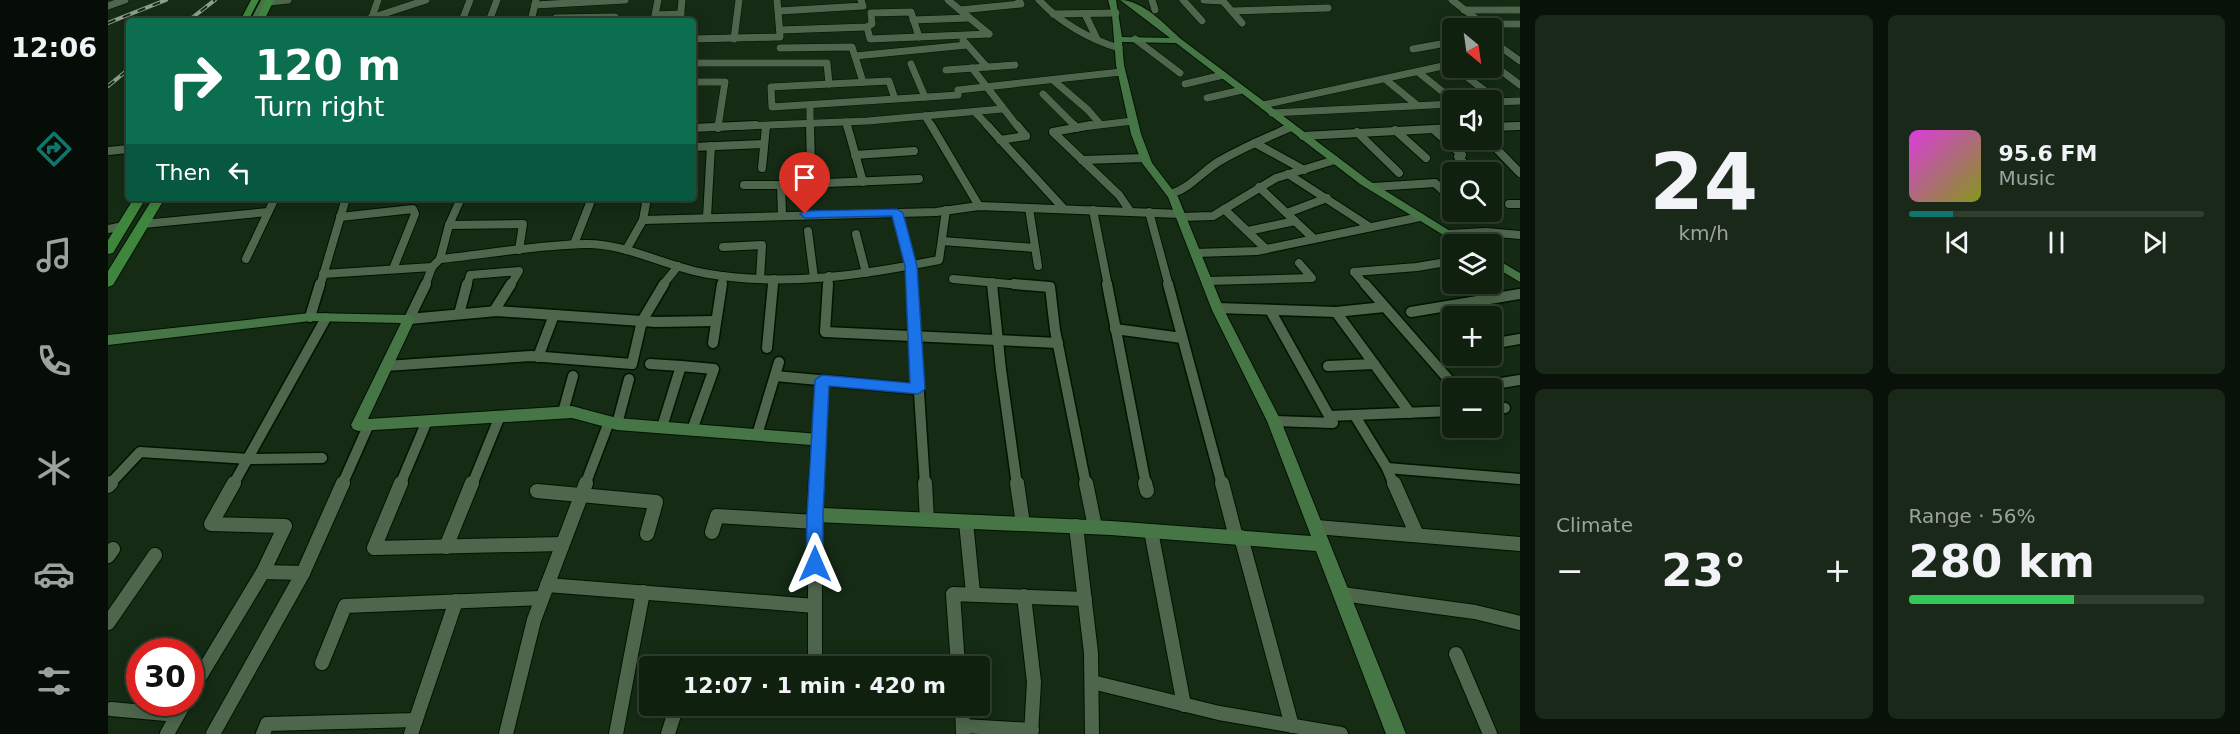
<!DOCTYPE html>
<html lang="en">
<head>
<meta charset="utf-8">
<style>
  body { margin:0; font-family:"DejaVu Sans",sans-serif; background:#192818; color:#f1f3f6; height:100vh; display:flex; flex-direction:column; font-size:22px; white-space:nowrap }
  * { box-sizing:border-box; margin:0 }
  p { font-size:20px; color:#9ca39e }
  .icon { flex:none; width:33px; height:33px; fill:none; stroke:currentColor; stroke-width:2; stroke-linecap:round; stroke-linejoin:round }
  .map { position:relative; flex:1; overflow:hidden }
  .drawer { display:flex; flex-direction:column; gap:15px; padding:15px; background:#091208; width:720px }
  .drawer>* { flex:none }
  .banner { position:absolute; left:18px; top:18px; width:570px; height:183px; border-radius:6px; box-shadow:0 3px 15px #0003,0 0 0 2px #303e2f; background:#0b6e4f; color:#fff; overflow:hidden }
  .needle { width:39px; rotate:151deg }
  .buttons { position:absolute; left:1334px; top:18px; display:grid; gap:12px }
  .buttons a { display:grid; place-items:center; width:60px; height:60px; border-radius:6px; background:#10200f; box-shadow:0 3px 15px #0003,0 0 0 2px #303e2f; font-size:30px }
  .speed { position:absolute; left:18px; top:638px; display:flex; gap:12px; font-size:30px; font-weight:700; text-align:center }
  .speed>* { display:grid; place-content:center; width:78px; height:78px; border-radius:50%; background:#10200f; box-shadow:0 3px 15px #0003,0 0 0 2px #303e2f; line-height:1 }
  .speed .limit { border:9px solid #d22; background:#fff; color:#111 }
  .pin { position:absolute; display:grid; place-items:center; width:51px; height:51px; color:#fff; margin:-62px -26px; border-radius:50% 50% 50% 0; rotate:-45deg; box-shadow:0 0 6px #0007 }
  .pin .icon { rotate:45deg }
  .me { position:absolute; width:66px; margin:-33px; rotate:0deg; stroke-linejoin:round; filter:drop-shadow(0 0 4px #0008) }
  .turn { display:flex; align-items:center; gap:21px; height:126px; padding:0 30px; font-size:27px }
  .turn .icon { width:78px; height:78px; stroke-width:2.5 }
  .turn b { display:block; font-size:42px; line-height:51px }
  .then { display:flex; align-items:center; height:57px; padding:0 30px; background:#0003; gap:12px; font-size:22px }
  .big { font-size:45px; font-weight:700; line-height:1.1 }
  .drawer .tile { flex:1; display:flex; flex-direction:column; justify-content:center; gap:9px; min-width:0; padding:0 21px; border-radius:9px; background:#192818 }
  .drawer .dial { align-items:center; gap:0 }
  .dial b { font-size:78px; line-height:1 }
  .song { display:flex; align-items:center; gap:18px }
  .cover { width:72px; height:72px; border-radius:9px; background:linear-gradient(135deg,hsl(300 70% 55%),hsl(70 70% 35%)) }
  .played { height:6px; border-radius:3px; background:linear-gradient(90deg,#0f766e 15%,#303e2f 15%) }
  .keys { display:flex; justify-content:space-around; direction:ltr }
  .heat { display:flex; justify-content:space-between; align-items:center; font-size:33px; direction:ltr }
  .charge { height:9px; border-radius:4px; background:linear-gradient(90deg,#34c759 56%,#303e2f 0) }
  .drawer .tiles { flex:1; display:grid; gap:15px; grid-template-columns:repeat(2,1fr) }
  .trip { position:absolute; left:531px; top:656px; width:351px; height:60px; border-radius:6px; background:#10200f; box-shadow:0 3px 15px #0003,0 0 0 2px #303e2f; font-weight:700; line-height:60px; text-align:center }
  main { display:flex; flex:1; min-height:0 }
  .tab-bar { display:flex; flex-direction:column; width:108px; justify-content:space-around; align-items:center; background:#060d06; color:#9ca39e }
  .tab-bar .icon { width:42px; height:42px }
  .tab-bar .current { color:#0f766e }
  .tab-bar b { font-size:27px; color:#f1f3f6 }
  .map>svg:first-child { display:block }
</style>
</head>
<body>
<main>
<nav class="tab-bar">
<b>12:06</b>
<svg class="icon current" aria-label="directions" viewBox="0 0 24 24"><path d="M12 3l9 9-9 9-9-9zM9 14v-3h6M13 9l2 2-2 2"/></svg>
<svg class="icon" aria-label="music" viewBox="0 0 24 24"><path d="M9 18V5l10-2v13"/><circle cx="6" cy="18" r="3"/><circle cx="16" cy="16" r="3"/></svg>
<svg class="icon" aria-label="phone" viewBox="0 0 24 24"><path d="M5 4h4l2 5-3 2q2 4 5 5l2-3 5 2v4C11 20 4 13 5 4z"/></svg>
<svg class="icon" aria-label="climate" viewBox="0 0 24 24"><path d="M12 3v18M4 7l16 10M4 17L20 7"/></svg>
<svg class="icon" aria-label="car" viewBox="0 0 24 24"><path d="M5 17H2v-5l4-1 3-4h7l3 4 3 1v5h-3M9 17h6M6 11h13"/><circle cx="7" cy="17" r="2"/><circle cx="17" cy="17" r="2"/></svg>
<svg class="icon" aria-label="filters" viewBox="0 0 24 24"><path d="M4 7h16M4 17h16"/><circle cx="9" cy="7" r="2"/><circle cx="15" cy="17" r="2"/></svg>
</nav>
<div class="map">
<svg width="1412" height="734" viewBox="0 0 1412 734">
  <rect width="100%" height="100%" fill="#152b14"/>
  <g fill="none" stroke-linecap="round" stroke-linejoin="round">
    <g stroke="#011301" stroke-width="8">
      <g id="street-far3">
        <path d="M550,0l-3,15 26,-1"/>
        <path d="M669,0l3,35"/>
        <path d="M840,0l41,34"/>
        <path d="M931,0c20,22 52,40 80,48"/>
        <path d="M1044,0l3,10"/>
        <path d="M1075,0l19,21"/>
        <path d="M1096,0l19,1"/>
        <path d="M1114,0l20,23"/>
        <path d="M1344,0l31,24v4"/>
        <path d="M161,2l19,-2"/>
        <path d="M427,5l90,-5"/>
        <path d="M0,6l17,-6"/>
        <path d="M852,10l61,-6 -2,-4"/>
        <path d="M1356,10h56"/>
        <path d="M671,11l84,-5 -2,-6"/>
        <path d="M1124,11l96,-3"/>
        <path d="M945,14l63,-1"/>
        <path d="M977,14l12,25"/>
        <path d="M264,17l6,-17"/>
        <path d="M448,18l59,-1"/>
        <path d="M805,20l56,-2"/>
        <path d="M254,21l64,-21"/>
        <path d="M354,21l8,-21"/>
        <path d="M381,21l8,-21"/>
        <path d="M423,21l5,-21"/>
        <path d="M572,21l2,-21"/>
        <path d="M1375,24h37"/>
        <path d="M759,27l3,12 119,-5"/>
        <path d="M672,30l87,-3 5,-3 -1,-11 40,-1 8,25"/>
        <path d="M585,39l87,-2"/>
        <path d="M626,39l5,-39"/>
        <path d="M1027,39l45,34"/>
        <path d="M855,40l24,27"/>
        <path d="M1383,40l29,21"/>
        <path d="M672,48l72,-1 11,35"/>
        <path d="M1305,49l39,-7"/>
        <path d="M747,56l112,-11"/>
        <path d="M585,63h134l2,21"/>
        <path d="M1383,63l29,22"/>
        <path d="M803,64l14,33"/>
        <path d="M864,68l46,59"/>
        <path d="M1347,68l45,34"/>
        <path d="M838,70l69,-5"/>
        <path d="M1310,72l35,28"/>
        <path d="M1277,79l32,26"/>
        <path d="M945,80l35,30 12,14"/>
        <path d="M585,82h32l-7,45"/>
        <path d="M1077,84l38,-9"/>
        <path d="M935,94l33,33"/>
        <path d="M1099,98l35,-8"/>
        <path d="M787,99l-6,-18 -118,6 1,20 186,-12v-5l163,-18"/>
        <path d="M1385,102l27,-1"/>
        <path d="M702,105v22"/>
        <path d="M1155,105l189,-41"/>
        <path d="M867,112l14,15"/>
        <path d="M1164,113l180,-9"/>
        <path d="M817,116l7,11"/>
        <path d="M738,122l1,5"/>
        <path d="M610,127l150,-6 134,-12"/>
        <path d="M974,127l51,-6"/>
        <path d="M1383,127l29,-1"/>
      </g>
    </g>
    <g stroke="#011301" stroke-width="10">
      <g id="street-far2">
        <path d="M702,125l1,40"/>
        <path d="M739,125l16,57"/>
        <path d="M823,125l48,81"/>
        <path d="M879,125l76,83"/>
        <path d="M909,125l9,11"/>
        <path d="M966,125l3,3"/>
        <path d="M983,125l-38,7 66,63 11,16"/>
        <path d="M1383,127l29,-1"/>
        <path d="M585,128l63,-3"/>
        <path d="M610,128v-3"/>
        <path d="M1325,129l29,26 -4,2 15,15"/>
        <path d="M1287,130l31,28"/>
        <path d="M1249,132l42,41"/>
        <path d="M1195,136l149,-8"/>
        <path d="M892,140l26,-4"/>
        <path d="M1380,140l32,33"/>
        <path d="M1147,143l49,27"/>
        <path d="M585,147l71,-3"/>
        <path d="M0,151l21,-2"/>
        <path d="M747,155l59,-4"/>
        <path d="M974,160l63,-2"/>
        <path d="M654,168l4,-42"/>
        <path d="M1180,174l82,53"/>
        <path d="M636,185h37"/>
        <path d="M1151,187l55,52"/>
        <path d="M1265,187l62,-4 17,16"/>
        <path d="M1063,194c19,-6 31,-22 47,-32 23,-14 48,-24 73,-35"/>
        <path d="M1401,204h11"/>
        <path d="M921,208l9,58"/>
        <path d="M1116,209l42,40"/>
        <path d="M985,210l15,76"/>
        <path d="M1041,212l20,74"/>
        <path d="M789,213l14,53 1,20"/>
        <path d="M1179,213l40,-15"/>
        <path d="M674,215l-1,-30 138,-6"/>
        <path d="M232,217l73,-8 2,5 -22,55"/>
        <path d="M599,217l4,-71"/>
        <path d="M1073,217l32,-1 63,-38 59,-18"/>
        <path d="M535,220l293,-8 43,-6 201,8"/>
        <path d="M35,224l125,-12"/>
        <path d="M341,225l74,-1 -4,26"/>
        <path d="M0,229l15,-3"/>
        <path d="M700,231l6,47"/>
        <path d="M1140,231l47,-10"/>
        <path d="M748,234l10,39"/>
        <path d="M1340,234l38,-2 34,3"/>
        <path d="M834,241l93,7"/>
        <path d="M466,244l18,-46"/>
        <path d="M615,247l39,-2 -2,34"/>
        <path d="M518,250l17,-30 4,-22"/>
        <path d="M1087,253l62,-2 163,-34"/>
        <path d="M138,259l29,-61"/>
        <path d="M332,259c47,-5 98,-14 145,-15 42,-1 83,24 124,30 77,13 154,1 230,-14l7,-50"/>
        <path d="M1246,272l12,14"/>
        <path d="M1246,272l63,-5 35,-6"/>
        <path d="M215,274l109,-7"/>
        <path d="M845,279l79,7"/>
        <path d="M1099,281l105,-3 -13,-15"/>
        <path d="M884,282v4"/>
        <path d="M212,286l26,-88"/>
        <path d="M317,286l7,-19 8,-8 9,-34 12,-27"/>
        <path d="M359,286l3,-11 49,-4 -9,15"/>
        <path d="M554,286l16,-20"/>
        <path d="M614,286l1,-10"/>
        <path d="M665,286l1,-7"/>
        <path d="M720,286l1,-10"/>
      </g>
    </g>
    <g stroke="#011301" stroke-width="13">
      <g id="street-far1">
        <path d="M720,284l-3,48 233,11"/>
        <path d="M804,284l13,201"/>
        <path d="M884,284l9,86 16,115"/>
        <path d="M906,284l36,3 5,43 31,155"/>
        <path d="M999,284l39,201"/>
        <path d="M1060,284l54,201"/>
        <path d="M1257,284l91,104"/>
        <path d="M1109,308l119,4 48,-5"/>
        <path d="M1162,310l63,113 -59,-2"/>
        <path d="M386,311l17,-27"/>
        <path d="M1228,312l74,101"/>
        <path d="M1303,312l109,-18"/>
        <path d="M351,314l8,-30"/>
        <path d="M202,317l10,-33"/>
        <path d="M301,319l88,-8 159,11 60,-1"/>
        <path d="M301,319l17,-35"/>
        <path d="M1007,329l67,9"/>
        <path d="M605,343l9,-59"/>
        <path d="M1383,344l29,-5"/>
        <path d="M659,348l6,-64"/>
        <path d="M430,357l16,-42"/>
        <path d="M542,364l31,2"/>
        <path d="M278,366l145,-10 101,8 10,-43 22,-37"/>
        <path d="M1220,366l46,-2"/>
        <path d="M667,376l143,13"/>
        <path d="M1387,384l25,-4"/>
        <path d="M1383,409l14,-1"/>
        <path d="M455,412l10,-36"/>
        <path d="M1221,416l123,-5"/>
        <path d="M1247,416l32,52 7,17"/>
        <path d="M509,424l12,-45"/>
        <path d="M554,427l19,-61 33,3 -22,61"/>
        <path d="M649,435l22,-73"/>
        <path d="M711,440l3,-60"/>
        <path d="M1279,468l133,11"/>
        <path d="M1,485l31,-33 109,7 73,-1"/>
        <path d="M125,485l93,-167"/>
        <path d="M234,485l27,-61"/>
        <path d="M292,485l27,-64"/>
        <path d="M364,485l28,-69"/>
        <path d="M477,485l24,-63"/>
      </g>
    </g>
    <g stroke="#011301" stroke-width="16">
      <g id="street">
        <path d="M293,483l-27,65 188,-4"/>
        <path d="M817,483l2,37"/>
        <path d="M909,483l6,41"/>
        <path d="M978,483l9,44"/>
        <path d="M1037,483l2,8"/>
        <path d="M1114,483l14,54"/>
        <path d="M1286,483l23,52"/>
        <path d="M0,486l3,-3"/>
        <path d="M429,491l119,11 -9,32"/>
        <path d="M707,515v151"/>
        <path d="M858,522l7,71"/>
        <path d="M968,526l15,127 1,81"/>
        <path d="M1208,527l204,17"/>
        <path d="M1043,531l33,174"/>
        <path d="M604,532l5,-16 98,6"/>
        <path d="M1133,537l51,189"/>
        <path d="M338,547l26,-64"/>
        <path d="M0,556l5,-7"/>
        <path d="M155,572l40,1"/>
        <path d="M439,585l268,21"/>
        <path d="M1234,594l133,18 45,11"/>
        <path d="M916,596l10,86 -3,52"/>
        <path d="M0,623l47,-68"/>
        <path d="M1348,654l34,80"/>
        <path d="M214,663l23,-57 197,-8"/>
        <path d="M850,666l-5,-72 132,5"/>
        <path d="M984,682l127,31 122,21"/>
        <path d="M82,693l73,-121 22,-46 -74,-2 23,-41"/>
        <path d="M854,705l1,29"/>
        <path d="M3,709l66,6"/>
        <path d="M855,726l69,4"/>
        <path d="M59,734l18,-32"/>
        <path d="M105,734l90,-161 40,-90"/>
        <path d="M155,734l4,-10 149,-4"/>
        <path d="M303,734l45,-133"/>
        <path d="M398,734l28,-114 52,-137"/>
        <path d="M508,734l27,-142"/>
        <path d="M560,734l9,-29"/>
      </g>
    </g>
    <g stroke="#011301" stroke-width="2">
      <g id="secondary">
        <path d="M153,0h8l-11,21h-8z"/>
        <path d="M1000,0h8l6,37 48,1 -50,-38c23,0 45,25 61,39l187,141 103,64h-13l-98,-60 -184,-141 -54,-1 2,23 17,69 11,29 26,34 46,113 57,111 125,313h-20l-70,-183 -205,-16 -296,-13 -6,-2 -2,-5 4,-70 -194,-15 -45,-12 -214,13 -5,-2 -2,-4 50,-102 -91,-2 -202,24v-10l202,-22 99,2 6,4 -47,100 204,-13 45,12 202,16 5,2 2,4 -3,68 288,13 200,15 -44,-115 -55,-111 -44,-113 -26,-34 -11,-29 -15,-69 -4,-50z"/>
        <path d="M1383,256l29,17v9l-29,-17z"/>
      </g>
    </g>
    <g stroke="#011301" stroke-width="2">
      <g id="primary">
        <path d="M143,0h8l-11,21h-8z"/>
        <path d="M158,0h8l-10,21h-8z"/>
        <path d="M26,198h12l-33,55 -5,1v-14z"/>
        <path d="M45,198h12l-52,87 -5,2v-16z"/>
      </g>
    </g>
    <use href="#street-far3" stroke="#4e674c" stroke-width="7"/>
    <use href="#street-far2" stroke="#4e674c" stroke-width="8"/>
    <use href="#street-far1" stroke="#4e674c" stroke-width="10"/>
    <use href="#street" stroke="#4e674c" stroke-width="14"/>
    <use href="#secondary" fill="#467645" fill-rule="evenodd"/>
    <use href="#primary" fill="#3e863e" fill-rule="evenodd"/>
    <g stroke="#8e9f8d" stroke-width="4">
      <g id="rail">
        <path d="M80,21l27,-21"/>
        <path d="M0,23l58,-23"/>
        <path d="M0,86l21,-17"/>
      </g>
    </g>
    <use href="#rail" stroke="#152b14" stroke-width="2" stroke-dasharray="8" stroke-linecap="butt"/>
  </g>
  <path fill="#1a73e8" stroke="#114b97" stroke-width="1.5" d="M789,209l6,4 14,53 8,123 -7,5 -89,-8 -6,129v49l-2,5 -6,3 -6,-3 -3,-5 1,-49 8,-135 7,-5 88,8 -5,-117 -13,-50 -87,2 -5,-4 5,-3z"/>
</svg>
<div class="buttons">
<a><svg class="needle" viewBox="-14 -14 28 28"><path d="M0-13l5 13h-10z" fill="#e53935"/><path d="M0 13l5-13h-10z" fill="#9ca39e"/></svg></a>
<a><svg class="icon" aria-label="sound" viewBox="0 0 24 24"><path d="M4 9h4l5-4v14l-5-4H4zM17 9q2 3 0 6"/></svg></a>
<a><svg class="icon" aria-label="search" viewBox="0 0 24 24"><circle cx="10" cy="10" r="6"/><path d="M15 15l6 6"/></svg></a>
<a><svg class="icon" aria-label="layers" viewBox="0 0 24 24"><path d="M12 4l9 5-9 5-9-5zM3 14l9 5 9-5"/></svg></a>
<a>+</a>
<a>−</a>
</div>
<div class="speed"><div class="limit">30</div></div>
<div class="pin" style="left:697px;top:214px;background:#d93025"><svg class="icon" aria-label="arrive" viewBox="0 0 24 24"><path d="M6 21V4h12l-3 4 3 4H6"/></svg></div>
<svg class="me" style="left:707px;top:564px" viewBox="-20 -20 40 40"><path d="M0-17L14 15 0 8-14 15z" fill="#1a73e8" stroke="#fff" stroke-width="4"/></svg>
<div class="trip">12:07 · 1 min · 420 m</div>
<div class="banner">
<div class="turn"><svg class="icon" aria-label="right" viewBox="0 0 24 24"><path d="M7 20v-9h11M14 6l5 5-5 5"/></svg><div><b>120 m</b>Turn right</div></div>
<div class="then">Then<svg class="icon" aria-label="left" viewBox="0 0 24 24"><path d="M17 20v-9H6M10 6l-5 5 5 5"/></svg></div>
</div>
</div>
<section class="drawer">
<div class="tiles">
<div class="tile dial"><b>24</b><p>km/h</p></div>
<div class="tile">
<div class="song"><i class="cover"></i><div><b>95.6 FM</b><p>Music</p></div></div>
<div class="played"></div>
<div class="keys"><svg class="icon" aria-label="previous" viewBox="0 0 24 24"><path d="M18 5L8 12l10 7zM5 5v14"/></svg><svg class="icon" aria-label="pause" viewBox="0 0 24 24"><path d="M8 5v14M16 5v14"/></svg><svg class="icon" aria-label="next" viewBox="0 0 24 24"><path d="M6 5l10 7-10 7zM19 5v14"/></svg></div>
</div>
<div class="tile"><p>Climate</p>
<div class="heat"><a>−</a><b class="big">23°</b><a>+</a></div>
</div>
<div class="tile"><p>Range · 56%</p><b class="big">280 km</b><div class="charge"></div></div>
</div>
</section>
</main>
</body>
</html>
